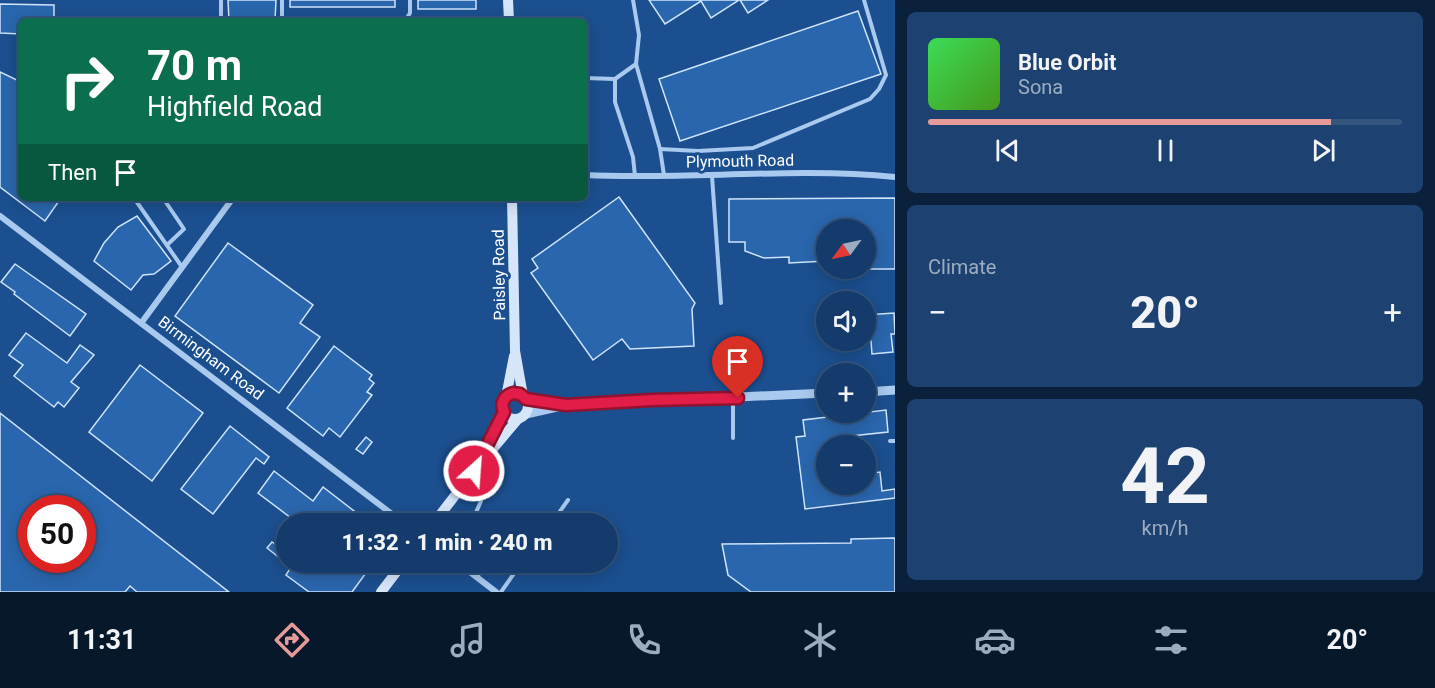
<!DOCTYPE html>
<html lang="en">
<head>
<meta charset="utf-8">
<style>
  body { margin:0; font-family:Roboto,sans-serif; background:#1d4271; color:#f1f3f6; height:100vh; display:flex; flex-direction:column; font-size:22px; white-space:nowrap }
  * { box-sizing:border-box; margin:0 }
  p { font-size:20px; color:#9dadc1 }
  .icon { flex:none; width:33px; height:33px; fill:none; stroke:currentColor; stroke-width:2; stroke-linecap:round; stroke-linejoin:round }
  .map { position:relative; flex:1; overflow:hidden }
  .panel { display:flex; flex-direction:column; gap:12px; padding:12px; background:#0b203b; width:540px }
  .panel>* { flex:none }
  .banner { position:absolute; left:18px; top:18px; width:570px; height:183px; border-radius:9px; box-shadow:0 3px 15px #0003,0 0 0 2px #33557e; background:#0b6e4f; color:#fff; overflow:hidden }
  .needle { width:39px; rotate:237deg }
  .tools { position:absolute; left:816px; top:219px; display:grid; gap:12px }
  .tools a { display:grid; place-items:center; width:60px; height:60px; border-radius:50%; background:#143b6b; box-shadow:0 3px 15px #0003,0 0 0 2px #33557e; font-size:30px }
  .speed { position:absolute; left:18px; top:495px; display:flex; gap:12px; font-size:30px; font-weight:700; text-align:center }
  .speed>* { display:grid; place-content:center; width:78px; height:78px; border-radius:50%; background:#143b6b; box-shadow:0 3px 15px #0003,0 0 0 2px #33557e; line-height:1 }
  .speed .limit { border:9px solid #d22; background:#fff; color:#111 }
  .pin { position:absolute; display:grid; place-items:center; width:51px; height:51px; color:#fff; margin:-62px -26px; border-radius:50% 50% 50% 0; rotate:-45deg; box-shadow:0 0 6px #0007 }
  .pin .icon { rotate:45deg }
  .me { position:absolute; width:66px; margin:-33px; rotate:26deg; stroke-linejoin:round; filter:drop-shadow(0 0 4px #0008) }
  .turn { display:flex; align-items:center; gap:21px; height:126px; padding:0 30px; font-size:27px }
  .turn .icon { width:78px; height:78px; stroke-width:2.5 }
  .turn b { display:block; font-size:42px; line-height:51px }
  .then { display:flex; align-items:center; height:57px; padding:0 30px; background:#0003; gap:12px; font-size:22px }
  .big { font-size:45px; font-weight:800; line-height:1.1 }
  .panel .widget { flex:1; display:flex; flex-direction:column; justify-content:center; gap:9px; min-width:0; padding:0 21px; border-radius:9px; background:#1d4271 }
  .panel .dial { align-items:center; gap:0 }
  .dial b { font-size:78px; line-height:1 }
  .song { display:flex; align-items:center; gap:18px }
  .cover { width:72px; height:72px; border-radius:9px; background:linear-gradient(135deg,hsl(130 70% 55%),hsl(100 70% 35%)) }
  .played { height:6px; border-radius:3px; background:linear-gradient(90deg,#e69b98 85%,#33557e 85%) }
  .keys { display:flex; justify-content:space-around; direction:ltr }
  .heat { display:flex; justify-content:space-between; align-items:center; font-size:33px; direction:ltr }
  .trip { position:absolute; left:276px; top:513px; width:342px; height:60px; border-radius:30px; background:#143b6b; box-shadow:0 3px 15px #0003,0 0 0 2px #33557e; font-weight:800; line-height:60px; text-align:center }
  .menu { display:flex; height:96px; justify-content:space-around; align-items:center; background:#08182b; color:#9dadc1 }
  .menu .icon { width:42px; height:42px }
  .menu .on { color:#e69b98 }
  .menu b { font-size:27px; color:#f1f3f6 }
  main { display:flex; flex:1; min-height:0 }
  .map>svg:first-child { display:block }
</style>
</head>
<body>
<main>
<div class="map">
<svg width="895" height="592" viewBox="0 0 895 592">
  <rect width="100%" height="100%" fill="#1b4f8f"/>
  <g fill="#2a66ad" stroke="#cfe3fa" stroke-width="1.5" fill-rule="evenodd">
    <path d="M228,0h48l-1,20 -46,1z"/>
    <rect x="290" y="0" width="105" height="7"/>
    <rect x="418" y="0" width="58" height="9"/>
    <path d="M649,0h90l-28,18 -10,-17 -36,23z"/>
    <path d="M740,0h28l-20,13z"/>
    <path d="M0,4l54,1v16h-33v13l-21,-1z"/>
    <path d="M858,11l23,63 -201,67 -21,-62z"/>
    <path d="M0,72l21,10v116h40l-16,23 -45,-34z"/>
    <path d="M619,197l76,106 -3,6 2,37 -64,3 -8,-10 -29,21 -62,-87 7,-5 -6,-9z"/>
    <path d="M895,198v71h-29v-39h-40v31l-37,2v-6l-25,1 -19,-7v-9h-16v-43z"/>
    <path d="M137,216l34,45 -17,13 -11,1 -12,15 -37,-29 10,-18 14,-16z"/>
    <path d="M228,243l85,62 -13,18 20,14 -41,56 -104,-77z"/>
    <path d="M15,264l71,50 -16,22 -56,-42 1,-2 -14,-10z"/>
    <path d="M894,313l1,21h-4l2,18 -21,2 -1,-13 -5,1v-27z"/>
    <path d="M26,333l41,30 13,-18 14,10 -23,27 8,6 -15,19 -6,-5 -4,5 -40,-31 9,-11 -14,-10z"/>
    <path d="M334,346l38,29 -3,4 5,4 -7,9 5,3 -32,42 -11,-9 -6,8 -36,-28z"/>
    <path d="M140,365l63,48 -51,68 -63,-49z"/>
    <path d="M886,410l2,22 -56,6 1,8h-7v38h40v-10l14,-2 2,19 13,-2v9l-90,11 -9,-72 9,-1 -2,-16z"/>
    <path d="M0,413l229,179h-92l-7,-6 -5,6h-125zM32,508h50v52h-50z"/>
    <path d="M230,426l39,31 -5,7 -8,-6 -43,56 -32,-25z"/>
    <path d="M366,437l6,5 -9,12 -7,-5z"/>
    <path d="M274,471l39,30 10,-14 48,37h-72l-41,-31z"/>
    <path d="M281,536l5,5v21h88l-22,30h-43l-23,-17 5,-8 -24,-19 5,-6 3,2z"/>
    <path d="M895,538v54h-144l-23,-17 -6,-31 129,-1v-4z"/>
  </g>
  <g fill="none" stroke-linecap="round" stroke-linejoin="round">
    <g stroke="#a9c9ee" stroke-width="4">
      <path d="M221,0v21"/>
      <path d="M282,0v21"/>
      <path d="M633,0l6,35 -3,29 24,85 4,26"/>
      <path d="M405,21l5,-8v-13"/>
      <path d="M585,78l30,1 21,-15"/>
      <path d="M615,79v23l18,55 2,19"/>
      <path d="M660,149l38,2 55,-3 117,-49 9,-10 7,-14 -22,-75"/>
      <path d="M712,176l9,127"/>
      <path d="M134,198l48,69"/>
      <path d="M163,198l21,31 -17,16"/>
      <path d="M733,398v40"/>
      <path d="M890,441h5"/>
      <path d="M466,485l12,10 3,6 -10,23"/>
      <path d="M551,524l17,-24"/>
      <path d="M477,577l9,-15"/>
      <path d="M501,592l21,-30"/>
    </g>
    <g stroke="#a9c9ee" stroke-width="6">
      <path d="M585,175c103,5 207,-8 310,2"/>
      <path d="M0,216l405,308"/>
      <path d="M142,322l91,-124"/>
      <path d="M457,562l39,30"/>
    </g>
    <g stroke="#a9c9ee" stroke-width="9">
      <path d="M866,392l29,-2"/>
      <path d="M526,399l35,5"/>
      <path d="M526,414l40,-9 260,-12"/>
    </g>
    <g stroke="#d6e6fa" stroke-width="10">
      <path d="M508,0l1,21"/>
      <path d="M512,198l3,153 8,45"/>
      <circle cx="515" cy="406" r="13"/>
      <path d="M506,397l8,-41"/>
      <path d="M481,457l22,-45"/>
      <path d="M433,524l41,-53 44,-52"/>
      <path d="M381,592l23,-30"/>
    </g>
  </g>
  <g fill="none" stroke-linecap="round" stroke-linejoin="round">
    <g stroke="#92132f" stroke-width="15">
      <path id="route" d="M474,471l30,-59c-4,-9 0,-16 9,-19l7,1 6,5 40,6 86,-5 86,-2"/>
    </g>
    <use href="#route" stroke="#e11d48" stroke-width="10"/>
  </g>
  <g text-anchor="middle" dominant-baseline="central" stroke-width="6" stroke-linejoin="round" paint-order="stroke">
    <g font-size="16" fill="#fff" stroke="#1b4f8f">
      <text transform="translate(740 161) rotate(-1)">Plymouth Road</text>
      <text transform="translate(499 275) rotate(-91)">Paisley Road</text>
      <text transform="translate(211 358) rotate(37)">Birmingham Road</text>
    </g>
  </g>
</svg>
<div class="tools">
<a><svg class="needle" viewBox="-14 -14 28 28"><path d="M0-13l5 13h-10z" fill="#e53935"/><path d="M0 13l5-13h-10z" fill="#9dadc1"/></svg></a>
<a><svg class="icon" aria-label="sound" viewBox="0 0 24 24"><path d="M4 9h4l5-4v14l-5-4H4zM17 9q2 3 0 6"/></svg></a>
<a>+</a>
<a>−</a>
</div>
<div class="speed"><div class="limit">50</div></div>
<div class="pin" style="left:738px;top:398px;background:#d93025"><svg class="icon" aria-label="arrive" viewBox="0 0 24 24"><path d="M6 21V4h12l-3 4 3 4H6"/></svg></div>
<svg class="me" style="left:474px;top:471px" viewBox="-20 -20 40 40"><circle r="17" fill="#e11d48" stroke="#fff" stroke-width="3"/><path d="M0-11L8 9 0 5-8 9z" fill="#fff"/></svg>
<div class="trip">11:32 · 1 min · 240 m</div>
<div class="banner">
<div class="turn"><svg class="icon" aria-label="right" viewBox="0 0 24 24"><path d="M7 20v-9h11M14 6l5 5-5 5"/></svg><div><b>70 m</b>Highfield Road</div></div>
<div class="then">Then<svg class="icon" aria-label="arrive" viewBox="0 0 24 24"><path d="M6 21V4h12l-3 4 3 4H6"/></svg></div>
</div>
</div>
<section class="panel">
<div class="widget">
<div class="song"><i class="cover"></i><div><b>Blue Orbit</b><p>Sona</p></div></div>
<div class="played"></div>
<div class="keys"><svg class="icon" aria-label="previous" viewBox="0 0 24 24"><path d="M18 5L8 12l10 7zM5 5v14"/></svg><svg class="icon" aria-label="pause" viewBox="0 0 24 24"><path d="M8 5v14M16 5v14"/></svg><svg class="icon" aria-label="next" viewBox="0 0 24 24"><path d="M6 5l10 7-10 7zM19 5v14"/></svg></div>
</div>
<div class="widget"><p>Climate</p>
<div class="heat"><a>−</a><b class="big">20°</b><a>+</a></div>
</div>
<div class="widget dial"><b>42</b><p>km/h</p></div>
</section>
</main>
<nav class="menu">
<b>11:31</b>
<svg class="icon on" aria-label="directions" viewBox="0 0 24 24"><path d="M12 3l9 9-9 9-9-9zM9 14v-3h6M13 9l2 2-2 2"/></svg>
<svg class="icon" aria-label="music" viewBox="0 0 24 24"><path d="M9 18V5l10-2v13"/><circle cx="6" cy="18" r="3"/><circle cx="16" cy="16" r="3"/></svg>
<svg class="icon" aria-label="phone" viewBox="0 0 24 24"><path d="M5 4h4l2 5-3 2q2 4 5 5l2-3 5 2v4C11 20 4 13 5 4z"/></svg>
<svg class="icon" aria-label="climate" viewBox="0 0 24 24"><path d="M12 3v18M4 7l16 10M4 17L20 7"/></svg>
<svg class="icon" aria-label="car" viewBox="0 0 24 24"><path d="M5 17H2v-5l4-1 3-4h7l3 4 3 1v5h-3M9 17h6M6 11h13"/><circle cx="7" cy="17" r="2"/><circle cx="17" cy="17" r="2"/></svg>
<svg class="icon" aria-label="filters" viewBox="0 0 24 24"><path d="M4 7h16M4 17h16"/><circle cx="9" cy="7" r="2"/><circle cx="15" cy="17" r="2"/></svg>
<b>20°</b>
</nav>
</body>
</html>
